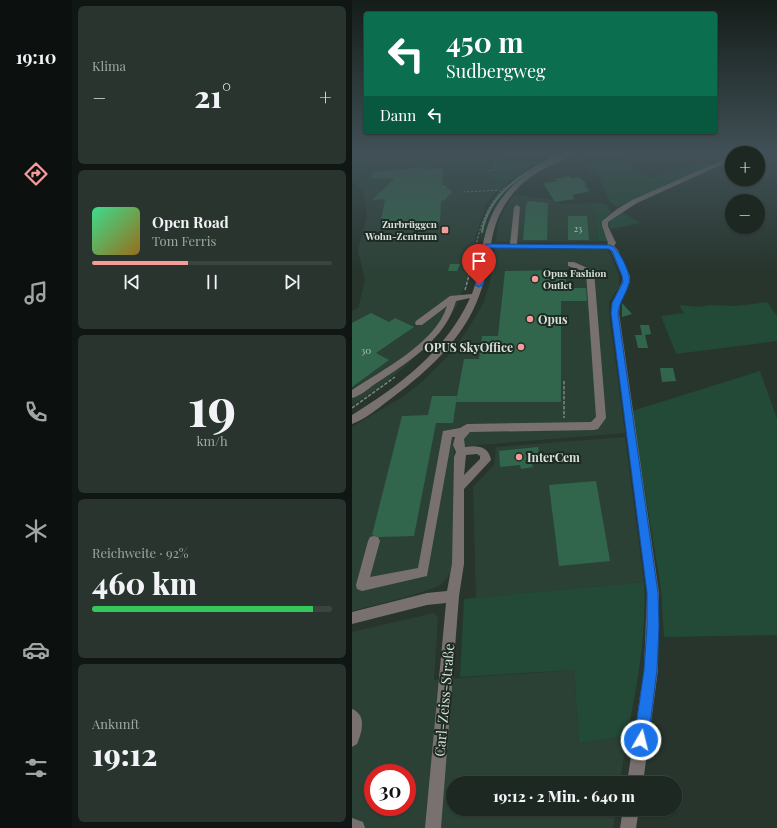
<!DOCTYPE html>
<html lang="de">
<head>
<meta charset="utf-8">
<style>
  body { margin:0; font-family:"Playfair Display",serif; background:#2a342f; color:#f1f3f6; height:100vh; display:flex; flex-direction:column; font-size:15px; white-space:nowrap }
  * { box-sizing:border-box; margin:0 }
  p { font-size:13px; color:#a0a6a5 }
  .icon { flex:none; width:22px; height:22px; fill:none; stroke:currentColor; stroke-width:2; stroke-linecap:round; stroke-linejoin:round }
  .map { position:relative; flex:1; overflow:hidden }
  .sheet { display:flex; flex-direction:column; gap:6px; padding:6px; background:#101613; width:280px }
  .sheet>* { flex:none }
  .top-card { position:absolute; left:12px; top:12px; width:353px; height:122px; border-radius:4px; box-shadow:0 1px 3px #0004,0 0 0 1px #3b4440; background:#0b6e4f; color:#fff; overflow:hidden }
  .tools { position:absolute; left:373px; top:146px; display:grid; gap:8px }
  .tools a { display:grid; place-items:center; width:40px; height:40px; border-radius:50%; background:#1d2822; box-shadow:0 1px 3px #0004,0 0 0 1px #3b4440; font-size:20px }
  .speed { position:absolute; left:12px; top:764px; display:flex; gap:8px; font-size:20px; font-weight:700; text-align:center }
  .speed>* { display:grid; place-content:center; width:52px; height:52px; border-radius:50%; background:#1d2822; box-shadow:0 1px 3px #0004,0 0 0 1px #3b4440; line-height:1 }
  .speed .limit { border:6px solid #d22; background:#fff; color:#111 }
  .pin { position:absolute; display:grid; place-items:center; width:34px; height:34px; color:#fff; margin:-41px -17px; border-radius:50% 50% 50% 0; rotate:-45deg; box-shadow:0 0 4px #0007 }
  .pin .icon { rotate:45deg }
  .me { position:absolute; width:44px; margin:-22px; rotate:8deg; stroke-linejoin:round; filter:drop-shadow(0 0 3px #0008) }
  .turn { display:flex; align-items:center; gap:14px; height:84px; padding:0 16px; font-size:18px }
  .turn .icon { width:52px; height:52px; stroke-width:2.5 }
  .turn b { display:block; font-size:28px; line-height:34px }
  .then { display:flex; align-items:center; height:38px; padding:0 16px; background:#0003; gap:8px; font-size:15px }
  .big { font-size:30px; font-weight:800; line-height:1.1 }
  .sheet .tile { flex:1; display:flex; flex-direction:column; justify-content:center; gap:6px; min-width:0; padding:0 14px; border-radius:6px; background:#2a342f }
  .sheet .dial { align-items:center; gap:0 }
  .dial b { font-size:52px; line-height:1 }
  .song { display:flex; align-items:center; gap:12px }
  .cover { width:48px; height:48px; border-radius:6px; background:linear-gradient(135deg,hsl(150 70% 55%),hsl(40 70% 35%)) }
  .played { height:4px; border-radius:2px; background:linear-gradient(90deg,#f59b9a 40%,#3b4440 40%) }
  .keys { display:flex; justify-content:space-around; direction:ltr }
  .heat { display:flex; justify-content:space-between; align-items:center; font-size:22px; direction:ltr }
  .charge { height:6px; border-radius:3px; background:linear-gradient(90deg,#34c759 92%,#3b4440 0) }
  .trip { position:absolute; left:94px; top:776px; width:236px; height:40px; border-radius:20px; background:#1d2822; box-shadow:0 1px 3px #0004,0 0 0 1px #3b4440; font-weight:800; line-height:40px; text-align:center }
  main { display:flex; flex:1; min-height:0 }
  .dock { display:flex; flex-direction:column; width:72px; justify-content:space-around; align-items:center; background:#0c100e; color:#a0a6a5 }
  .dock .icon { width:28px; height:28px }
  .dock .on { color:#f59b9a }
  .dock b { font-size:18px; color:#f1f3f6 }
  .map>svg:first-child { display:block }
</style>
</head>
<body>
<main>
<nav class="dock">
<b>19:10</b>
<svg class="icon on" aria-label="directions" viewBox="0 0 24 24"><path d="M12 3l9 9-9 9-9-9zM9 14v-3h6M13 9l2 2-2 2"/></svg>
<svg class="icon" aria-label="music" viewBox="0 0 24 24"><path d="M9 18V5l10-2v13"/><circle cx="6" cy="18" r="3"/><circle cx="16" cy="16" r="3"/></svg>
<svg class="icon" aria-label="phone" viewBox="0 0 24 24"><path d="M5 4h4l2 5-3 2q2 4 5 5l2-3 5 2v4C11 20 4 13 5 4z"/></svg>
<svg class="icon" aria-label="climate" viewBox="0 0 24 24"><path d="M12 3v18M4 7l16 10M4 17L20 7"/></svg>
<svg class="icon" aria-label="car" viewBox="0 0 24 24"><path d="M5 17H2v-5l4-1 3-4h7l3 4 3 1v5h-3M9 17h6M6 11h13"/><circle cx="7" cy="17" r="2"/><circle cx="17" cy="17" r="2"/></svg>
<svg class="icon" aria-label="filters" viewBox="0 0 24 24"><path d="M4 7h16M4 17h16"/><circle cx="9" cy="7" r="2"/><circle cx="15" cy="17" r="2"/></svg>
</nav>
<section class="sheet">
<div class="tile"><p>Klima</p>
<div class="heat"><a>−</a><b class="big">21°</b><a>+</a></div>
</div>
<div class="tile">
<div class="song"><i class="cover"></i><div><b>Open Road</b><p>Tom Ferris</p></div></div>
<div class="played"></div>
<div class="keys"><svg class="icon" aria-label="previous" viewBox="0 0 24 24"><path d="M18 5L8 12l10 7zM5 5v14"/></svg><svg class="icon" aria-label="pause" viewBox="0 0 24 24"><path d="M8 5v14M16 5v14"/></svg><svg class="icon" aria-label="next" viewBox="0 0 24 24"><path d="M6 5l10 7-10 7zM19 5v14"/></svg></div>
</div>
<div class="tile dial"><b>19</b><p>km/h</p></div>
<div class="tile"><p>Reichweite · 92%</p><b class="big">460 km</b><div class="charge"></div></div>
<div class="tile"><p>Ankunft</p><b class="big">19:12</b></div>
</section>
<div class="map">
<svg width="425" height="828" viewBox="0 0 425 828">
  <rect width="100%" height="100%" fill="#27352d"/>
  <g fill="#2c4136" fill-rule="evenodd">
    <path d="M20,154h47v2l74,-2 2,39 -9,11 -10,31 -8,42 -11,28 -13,20 -16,20 -26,24 -25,20 -25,16v-94l6,-3 7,-28 -7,-29 9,-36 -3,-22 -12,-12v-25z"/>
    <path d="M162,195l35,4 11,5 34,-1 4,38 -102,1 2,-19 6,-13z"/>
    <path d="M143,249h107l5,1 3,3 9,22v12l-10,15v11l16,120 -171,14 -2,121 -4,9 -9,9 -29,10 -58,15v-184l52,-31 20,-16 26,-26 18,-25 15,-25 7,-22z"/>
    <path d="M273,437l19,145 -168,16 -3,-111 21,-22 2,-18z"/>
    <path d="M82,613l4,5 -4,62 140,-10 5,73 48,-7 -7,47h-167v26h163l-3,19h-261v-196zM21,773h34v34h-34z"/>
  </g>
  <g fill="#224a36">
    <path d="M141,154h65c-24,8 -44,22 -63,39z"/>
    <path d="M233,154h31l33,24 57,-16 6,4 -74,31 -21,10c-11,-6 -10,-17 -16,-26 -5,-8 -11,-8 -17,-14l16,-4 -21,-7z"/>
    <path d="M242,203l12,1 5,9 -9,7 -1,6 7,15h-10z"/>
    <path d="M270,212l18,11 -29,6 -3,-6 1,-2z"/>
    <path d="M415,302l10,14v25l-101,13 -15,-38 23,-3 -5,-8 21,2 8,-2 28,1z"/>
    <path d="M408,371l17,48v216l-113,2 -3,-47 -29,-179z"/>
    <path d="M292,582c3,52 -7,103 -17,154l-48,7 -5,-73 -114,7 4,-78z"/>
  </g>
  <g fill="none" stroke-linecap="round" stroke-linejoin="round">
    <path stroke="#5a9073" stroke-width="2" d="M130,232c7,-39 42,-60 75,-76"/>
  </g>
  <g fill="#31664c">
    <path d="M75,167v2l16,-1 -1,17h4v2l7,5 -7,6v2l-5,1 -1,21 -24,1v2l-12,1v-2l-24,1 5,-26 -13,1 23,-22 -24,1 1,-7z"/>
    <path d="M217,176l2,2 8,-1 8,8h-3l6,6 -18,4 3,4 -20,3 -12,-19 14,-2 -3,-2z"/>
    <path d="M176,201l20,2 -1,37h-24l3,-35z"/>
    <path d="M216,216h19l2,24h-21z"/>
    <path d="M98,264h10l-3,7h-9z"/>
    <path d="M214,270v18h20l1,13h-26v101h-105l8,-43h15l3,-23h16l7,-65z"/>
    <path d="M270,303l10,11 -10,3z"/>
    <path d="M19,313l18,9 6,-4 19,9 -38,26 13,7 -37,27v-64z"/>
    <path d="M288,325h9l2,9 -6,1 3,13h-10l-3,-13h7z"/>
    <path d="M308,368h13l3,13 -14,1z"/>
    <path d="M80,396h25l-4,27h-17l-22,113 -35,1 -7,-2 30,-119 26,-1z"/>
    <path d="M186,447l2,16 -8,1 1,3 -12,2 -1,-4 -20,2 -1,-16z"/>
    <path d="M244,481l14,80 -51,5 -10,-81z"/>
  </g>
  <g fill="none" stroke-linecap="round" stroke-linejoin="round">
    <g stroke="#7b8680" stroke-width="1" stroke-dasharray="2.5 1.5" stroke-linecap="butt">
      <path d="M137,171l5,-1 2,-8 14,-8"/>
      <path d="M111,192l37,-2"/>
      <path d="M120,262c7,-30 11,-53 34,-76"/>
    </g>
    <g stroke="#7b8680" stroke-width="1.5" stroke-dasharray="3.5 1.5" stroke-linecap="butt">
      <path d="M113,290l8,-29"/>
      <path d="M212,381v37"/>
      <path d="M0,408l43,-31"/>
    </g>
    <g fill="#797170" fill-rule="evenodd">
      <path d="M213,154h8c-9,7 -21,10 -31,16 -29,16 -46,41 -51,74h19l4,-37 3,-2 3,2 -3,37 90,1 1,-2 -6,-17v-5l15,-12 15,-9 100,-44v4l-95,43 -29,19v4l8,17 -2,3 4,4 12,26v6l-10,21 -1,10 40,280 -1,77 -15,113h-16l17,-113 3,-77 -36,-280 1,-10 10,-21v-6l-11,-25 -3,-2 -118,-1c-2,16 -5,33 -11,48 -15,42 -51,75 -86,101 -12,9 -27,22 -41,27v-9c47,-29 94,-64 118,-117l-14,3c-10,37 -47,61 -78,81 -8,5 -17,14 -26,16v-8c30,-20 84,-47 95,-84l-25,19h-6l-1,-2 1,-2 34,-25 22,-2c7,-18 8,-36 12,-55 10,-47 40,-67 81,-85z"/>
      <path d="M216,262h6l20,9 12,147 -8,11 -4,1 -124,2 -6,7 1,8c12,-2 24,-1 26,13l-27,29v75l-5,32 -18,232h-16l21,-225 -19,2 -75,19v-12l75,-19 20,-2 5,-27 2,-107 2,-5 -3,-7 2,-8h-3l-25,139 -65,15 -5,-2 -1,-4 12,-44 2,-4 4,-1 4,1 2,4 -10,36 48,-9 25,-137 17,-3 7,-4 124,-2 5,-5 -10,-145 -18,-6zM125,454l3,2v3l-16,16 2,-20z"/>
      <path d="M0,709c15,6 10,23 5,35l-5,3z"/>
      <path d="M271,809h16l-3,19h-16z"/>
      <path d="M0,818l11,4 2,6h-13z"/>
    </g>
  </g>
  <linearGradient id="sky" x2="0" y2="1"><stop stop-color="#151d19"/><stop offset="0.57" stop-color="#415157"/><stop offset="1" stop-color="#415157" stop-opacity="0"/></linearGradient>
  <rect width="425" height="270" fill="url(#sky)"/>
  <path fill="#1a73e8" stroke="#114b97" d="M135,244l123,1c9,3 22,30 19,38 -3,12 -9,17 -11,30l40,280 1,33 -2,44 -9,70 -2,5 -5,2 -5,-2 -2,-5 10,-70 3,-44v-33l-36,-280 1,-10 11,-21 -1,-6 -10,-25 -3,-2 -119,-1 -4,26 -3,11 -4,2 -4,-2 4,-11 5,-28z"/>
  <g fill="#f59b9a" stroke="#1d2b23" stroke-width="1.5">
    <rect x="89" y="226" width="8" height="8" rx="2"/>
    <circle cx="183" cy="279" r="4"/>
    <circle cx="178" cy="319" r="4"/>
    <circle cx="169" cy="347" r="4"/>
    <circle cx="167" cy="457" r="4"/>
  </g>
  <g text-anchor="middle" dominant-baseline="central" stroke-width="4" stroke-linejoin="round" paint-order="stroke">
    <g font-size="9" fill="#aec2b7">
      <text x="226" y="228">23</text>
    </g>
    <g font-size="10" font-weight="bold" fill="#d7e0db" stroke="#1d2b23" text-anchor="end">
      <text x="85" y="224">Zurbrüggen<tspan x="85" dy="12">Wohn-Zentrum</tspan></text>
      <text x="191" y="273" text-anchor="start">Opus Fashion<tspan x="191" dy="12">Outlet</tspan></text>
    </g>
    <g font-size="10" fill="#aec2b7">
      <text x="14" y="350">30</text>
    </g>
    <g font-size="12" font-weight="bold" fill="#d7e0db" stroke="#1d2b23" text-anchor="start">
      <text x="186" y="319">Opus</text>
      <text x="161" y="347" text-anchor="end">OPUS SkyOffice</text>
      <text x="175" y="457">InterCem</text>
    </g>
    <g font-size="14" fill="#d7e0db" stroke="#1d2b23">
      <text transform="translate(92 700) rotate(-85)">Carl-Zeiss-Straße</text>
    </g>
  </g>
</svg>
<div class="tools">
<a>+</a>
<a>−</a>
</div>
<div class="speed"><div class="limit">30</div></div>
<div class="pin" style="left:127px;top:285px;background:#d93025"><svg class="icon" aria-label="arrive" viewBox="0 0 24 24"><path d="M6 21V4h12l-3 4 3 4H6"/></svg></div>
<svg class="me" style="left:289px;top:740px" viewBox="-20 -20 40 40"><circle r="17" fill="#1a73e8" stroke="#fff" stroke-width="3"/><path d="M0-11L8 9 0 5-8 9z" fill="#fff"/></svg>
<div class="trip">19:12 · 2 Min. · 640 m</div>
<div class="top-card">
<div class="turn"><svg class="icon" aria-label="left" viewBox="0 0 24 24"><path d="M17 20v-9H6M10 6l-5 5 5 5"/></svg><div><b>450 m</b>Sudbergweg</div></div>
<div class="then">Dann<svg class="icon" aria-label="left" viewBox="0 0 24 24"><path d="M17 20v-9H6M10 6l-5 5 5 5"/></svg></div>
</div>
</div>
</main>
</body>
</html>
